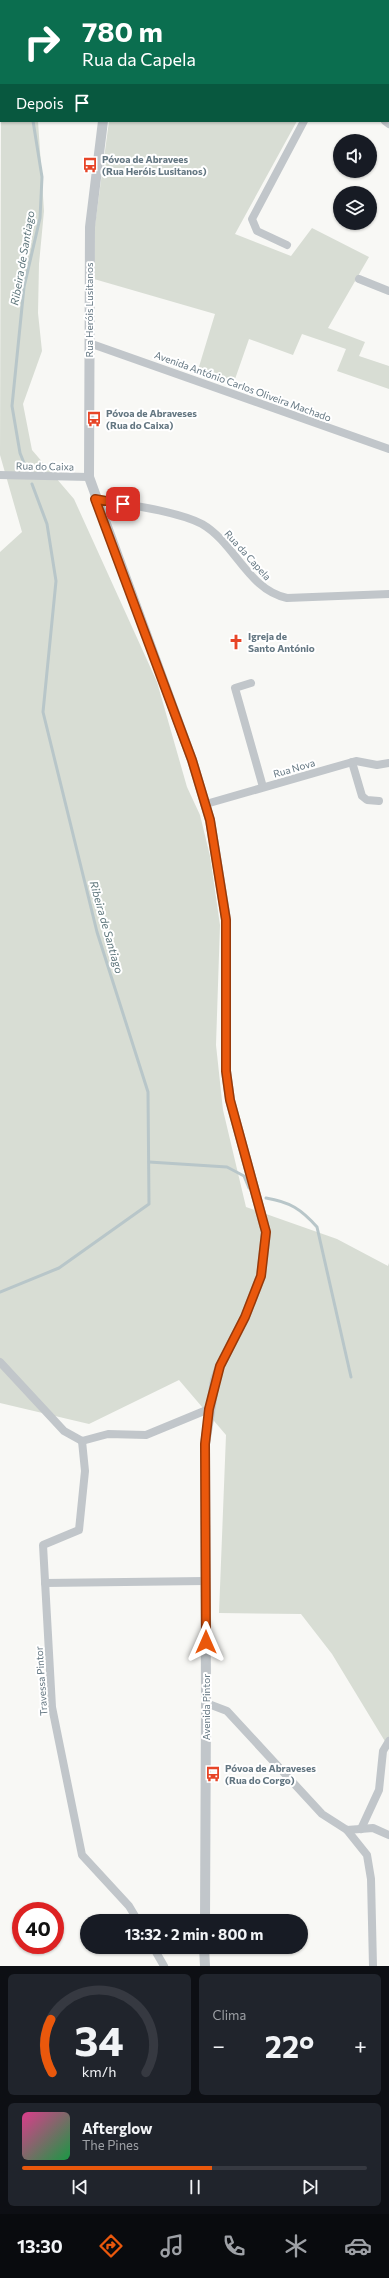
<!DOCTYPE html>
<html lang="pt">
<head>
<meta charset="utf-8">
<style>
  body { margin:0; font-family:Commissioner,sans-serif; background:#20242c; color:#f1f3f6; height:100vh; display:flex; flex-direction:column; font-size:15px; white-space:nowrap }
  * { box-sizing:border-box; margin:0 }
  p { font-size:13px; color:#9ea1a6 }
  .icon { flex:none; width:22px; height:22px; fill:none; stroke:currentColor; stroke-width:2; stroke-linecap:round; stroke-linejoin:round }
  .map { position:relative; height:1966px; overflow:hidden }
  .drawer { display:flex; flex-direction:column; gap:8px; padding:8px; background:#0d0f14; flex:1 }
  .drawer>* { flex:none }
  .banner { position:absolute; left:0px; top:0px; width:389px; height:122px; box-shadow:0 1px 3px #0004; background:#0b6e4f; color:#fff; overflow:hidden }
  .controls { position:absolute; left:333px; top:134px; display:grid; gap:8px }
  .controls a { display:grid; place-items:center; width:44px; height:44px; border-radius:50%; background:#171b24; box-shadow:0 1px 3px #0004; font-size:20px }
  .speed { position:absolute; left:12px; top:1902px; display:flex; gap:8px; font-size:20px; font-weight:700; text-align:center }
  .speed>* { display:grid; place-content:center; width:52px; height:52px; border-radius:50%; background:#171b24; box-shadow:0 1px 3px #0004; line-height:1 }
  .speed .limit { border:6px solid #d22; background:#fff; color:#111 }
  .pin { position:absolute; display:grid; place-items:center; width:34px; height:34px; color:#fff; margin:-17px; border-radius:8px; box-shadow:0 2px 6px #0006 }
  .me { position:absolute; width:44px; margin:-22px; rotate:0deg; stroke-linejoin:round; filter:drop-shadow(0 0 3px #0008) }
  .turn { display:flex; align-items:center; gap:14px; height:84px; padding:0 16px; font-size:18px }
  .turn .icon { width:52px; height:52px; stroke-width:2.5 }
  .turn b { display:block; font-size:28px; line-height:34px }
  .then { display:flex; align-items:center; height:38px; padding:0 16px; background:#0003; gap:8px; font-size:15px }
  .big { font-size:30px; font-weight:700; line-height:1.1 }
  .drawer .card { flex:1; display:flex; flex-direction:column; justify-content:center; gap:6px; min-width:0; padding:0 14px; border-radius:6px; background:#20242c }
  .drawer .dial { align-items:center; gap:0 }
  .dial svg { height:104px; overflow:visible; fill:none; stroke:#363941; stroke-width:7; stroke-linecap:round; text-anchor:middle }
  .dial text { fill:#f1f3f6; stroke:none }
  .song { display:flex; align-items:center; gap:12px }
  .cover { width:48px; height:48px; border-radius:6px; background:linear-gradient(135deg,hsl(330 70% 55%),hsl(140 70% 35%)) }
  .played { height:4px; border-radius:2px; background:linear-gradient(90deg,#ea580c 55%,#363941 55%) }
  .keys { display:flex; justify-content:space-around; direction:ltr }
  .heat { display:flex; justify-content:space-between; align-items:center; font-size:22px; direction:ltr }
  .drawer .tiles { flex:1; display:grid; gap:8px; grid-template-columns:1fr 1fr }
  .card:last-child { grid-column:span 2 }
  .trip { position:absolute; left:80px; top:1914px; width:228px; height:40px; border-radius:20px; background:#171b24; box-shadow:0 1px 3px #0004; font-weight:700; line-height:40px; text-align:center }
  .tab-bar { display:flex; height:64px; justify-content:space-around; align-items:center; background:#090b0e; color:#9ea1a6 }
  .tab-bar .icon { width:28px; height:28px }
  .tab-bar .selected { color:#ea580c }
  .tab-bar b { font-size:18px; color:#f1f3f6 }
  .map>svg:first-child { display:block }
</style>
</head>
<body>
<div class="map">
<svg width="389" height="1966" viewBox="0 0 389 1966">
  <rect width="100%" height="100%" fill="#f8f8f5"/>
  <g fill="#d8ddd4">
    <path d="M1,118v3h37l6,90 -5,53 -1,49 4,38 -19,53 9,46 42,49 83,183 30,105 13,28 10,41 10,69 -4,120 7,65 23,97 91,32 51,27 1,-3v485l-57,-94 -31,-40 -82,-1 7,-178 -47,-55 -90,44 -89,-21v-851l22,-20 -22,-77z"/>
    <path d="M109,121h188l-62,113 56,22 21,-28 57,29 -41,71 37,14 -6,14 30,10v23l-52,-18 9,-22 -44,-15 -9,21 -44,-16 -15,43 -36,-12 17,-56 -121,-35 1,-54z"/>
  </g>
  <g fill="none" stroke-linecap="round" stroke-linejoin="round">
    <g stroke="#b8c6c9" stroke-width="3">
      <path d="M38,0v1"/>
      <path d="M26,468l-6,-15 -8,-47 12,-119 16,-69 2,-41 -9,-56"/>
      <path d="M149,1162l78,5 17,9 5,12"/>
      <path d="M266,1198c24,4 35,11 51,29l34,150"/>
      <path d="M0,1292l59,-24 90,-64 -1,-112 -51,-160 -54,-220 13,-131 -9,-57 -15,-40"/>
    </g>
    <g stroke="#c1c6ca" stroke-width="8">
      <path d="M367,1l1,-1"/>
      <path d="M385,121l4,3"/>
      <path d="M287,245l-30,-14 -5,-12 52,-98"/>
      <path d="M359,279l30,12"/>
      <path d="M89,343l300,106"/>
      <path d="M0,475l89,2"/>
      <path d="M95,499c29,5 82,12 107,25 33,19 46,66 85,74l102,-4"/>
      <path d="M251,683l-16,5 28,99"/>
      <path d="M352,762l10,34 5,4 12,1"/>
      <path d="M206,804l150,-43 21,4 12,-2"/>
      <path d="M0,1362l64,69 18,10 26,-7 38,1 63,-26"/>
      <path d="M82,1441l3,30 -6,59 -36,15 9,162 30,148 47,51 9,15"/>
      <path d="M45,1583l160,-2"/>
      <path d="M206,1703l21,8 95,103 25,16 26,-2 16,7"/>
      <path d="M361,1829l18,-39 4,-39 6,-10"/>
      <path d="M347,1830l20,25 4,24 2,87"/>
      <path d="M153,1947l11,19"/>
    </g>
    <g stroke="#c1c6ca" stroke-width="10">
      <path d="M121,1l1,-1"/>
      <path d="M103,121l-13,106 -1,250 103,283 18,60 16,99v152l4,29 36,132 -5,44 -16,41 -25,49 -5,14 -10,64 1,259 -1,218"/>
      <path d="M204,1947l1,19"/>
    </g>
  </g>
  <g fill="none" stroke-linecap="round" stroke-linejoin="round">
    <g stroke="#983908" stroke-width="10">
      <path id="route" d="M123,504l-28,-5 97,261 18,60 16,100v151l4,29 36,132 -5,44 -16,41 -25,49 -11,43 -4,35 1,198"/>
    </g>
    <use href="#route" stroke="#ea580c" stroke-width="7"/>
  </g>
  <defs>
    <g id="bus-bare" transform="scale(1.2)"><path d="M-5-6H5V4H4V6H2V4H-2V6H-4V4H-5ZM-3.5-4V0h7V-4ZM-3.5 1.2v1.5H-2V1.2ZM2 1.2v1.5H3.5V1.2Z" fill="#e74527" stroke="#fff" stroke-width="2.5" paint-order="stroke"/></g>
    <g id="church-bare" transform="scale(1.2)"><path d="M-1.2-6h2.4v3.5h3.3v2.4h-3.3V6h-2.4V-.1h-3.3v-2.4h3.3Z" fill="#e74527" stroke="#fff" stroke-width="2.5" paint-order="stroke"/></g>
  </defs>
  <g fill-rule="evenodd">
    <use href="#bus-bare" x="90" y="165"/>
    <use href="#bus-bare" x="94" y="419"/>
    <use href="#church-bare" x="236" y="642"/>
    <use href="#bus-bare" x="213" y="1774"/>
  </g>
  <g text-anchor="middle" dominant-baseline="central" stroke-width="4" stroke-linejoin="round" paint-order="stroke">
    <g font-size="10" font-weight="bold" fill="#637681" stroke="#fff" text-anchor="start">
      <text x="102" y="159">Póvoa de Abravees<tspan x="102" dy="12">(Rua Heróis Lusitanos)</tspan></text>
      <text x="106" y="413">Póvoa de Abraveses<tspan x="106" dy="12">(Rua do Caixa)</tspan></text>
      <text x="248" y="636">Igreja de<tspan x="248" dy="12">Santo António</tspan></text>
      <text x="225" y="1768">Póvoa de Abraveses<tspan x="225" dy="12">(Rua do Corgo)</tspan></text>
    </g>
    <g font-size="10" fill="#637681" stroke="#fff">
      <text transform="translate(89 310) rotate(-90)">Rua Heróis Lusitanos</text>
      <text transform="translate(243 386) rotate(20)">Avenida António Carlos Oliveira Machado</text>
      <text transform="translate(45 466) rotate(1)">Rua do Caixa</text>
      <text transform="translate(248 555) rotate(48)">Rua da Capela</text>
      <text transform="translate(294 768) rotate(-16)">Rua Nova</text>
      <text transform="translate(41 1681) rotate(-94)">Travessa Pintor</text>
      <text transform="translate(206 1707) rotate(-90)">Avenida Pintor</text>
    </g>
    <g font-size="11" font-style="italic" fill="#5e767c" stroke="#fff">
      <text transform="translate(22 258) rotate(-80)">Ribeira de Santiago</text>
      <text transform="translate(107 927) rotate(74)">Ribeira de Santiago</text>
    </g>
  </g>
</svg>
<div class="controls">
<a><svg class="icon" aria-label="sound" viewBox="0 0 24 24"><path d="M4 9h4l5-4v14l-5-4H4zM17 9q2 3 0 6"/></svg></a>
<a><svg class="icon" aria-label="layers" viewBox="0 0 24 24"><path d="M12 4l9 5-9 5-9-5zM3 14l9 5 9-5"/></svg></a>
</div>
<div class="speed"><div class="limit">40</div></div>
<div class="pin" style="left:123px;top:504px;background:#d93025"><svg class="icon" aria-label="arrive" viewBox="0 0 24 24"><path d="M6 21V4h12l-3 4 3 4H6"/></svg></div>
<svg class="me" style="left:206px;top:1642px" viewBox="-20 -20 40 40"><path d="M0-17L14 15 0 8-14 15z" fill="#ea580c" stroke="#fff" stroke-width="4"/></svg>
<div class="trip">13:32 · 2 min · 800 m</div>
<div class="banner">
<div class="turn"><svg class="icon" aria-label="right" viewBox="0 0 24 24"><path d="M7 20v-9h11M14 6l5 5-5 5"/></svg><div><b>780 m</b>Rua da Capela</div></div>
<div class="then">Depois<svg class="icon" aria-label="arrive" viewBox="0 0 24 24"><path d="M6 21V4h12l-3 4 3 4H6"/></svg></div>
</div>
</div>
<section class="drawer">
<div class="tiles">
<div class="card dial"><svg viewBox="0 0 100 80">
<path d="M14 69A42 42 0 1 1 86 69"/>
<path d="M14 69A42 42 0 0 1 13 28" stroke="#ea580c"/>
<text x="50" y="56" font-size="32" font-weight="700">34</text>
<text x="50" y="72" font-size="11">km/h</text>
</svg></div>
<div class="card"><p>Clima</p>
<div class="heat"><a>−</a><b class="big">22°</b><a>+</a></div>
</div>
<div class="card">
<div class="song"><i class="cover"></i><div><b>Afterglow</b><p>The Pines</p></div></div>
<div class="played"></div>
<div class="keys"><svg class="icon" aria-label="previous" viewBox="0 0 24 24"><path d="M18 5L8 12l10 7zM5 5v14"/></svg><svg class="icon" aria-label="pause" viewBox="0 0 24 24"><path d="M8 5v14M16 5v14"/></svg><svg class="icon" aria-label="next" viewBox="0 0 24 24"><path d="M6 5l10 7-10 7zM19 5v14"/></svg></div>
</div>
</div>
</section>
<nav class="tab-bar">
<b>13:30</b>
<svg class="icon selected" aria-label="directions" viewBox="0 0 24 24"><path d="M12 3l9 9-9 9-9-9zM9 14v-3h6M13 9l2 2-2 2"/></svg>
<svg class="icon" aria-label="music" viewBox="0 0 24 24"><path d="M9 18V5l10-2v13"/><circle cx="6" cy="18" r="3"/><circle cx="16" cy="16" r="3"/></svg>
<svg class="icon" aria-label="phone" viewBox="0 0 24 24"><path d="M5 4h4l2 5-3 2q2 4 5 5l2-3 5 2v4C11 20 4 13 5 4z"/></svg>
<svg class="icon" aria-label="climate" viewBox="0 0 24 24"><path d="M12 3v18M4 7l16 10M4 17L20 7"/></svg>
<svg class="icon" aria-label="car" viewBox="0 0 24 24"><path d="M5 17H2v-5l4-1 3-4h7l3 4 3 1v5h-3M9 17h6M6 11h13"/><circle cx="7" cy="17" r="2"/><circle cx="17" cy="17" r="2"/></svg>
</nav>
</body>
</html>
